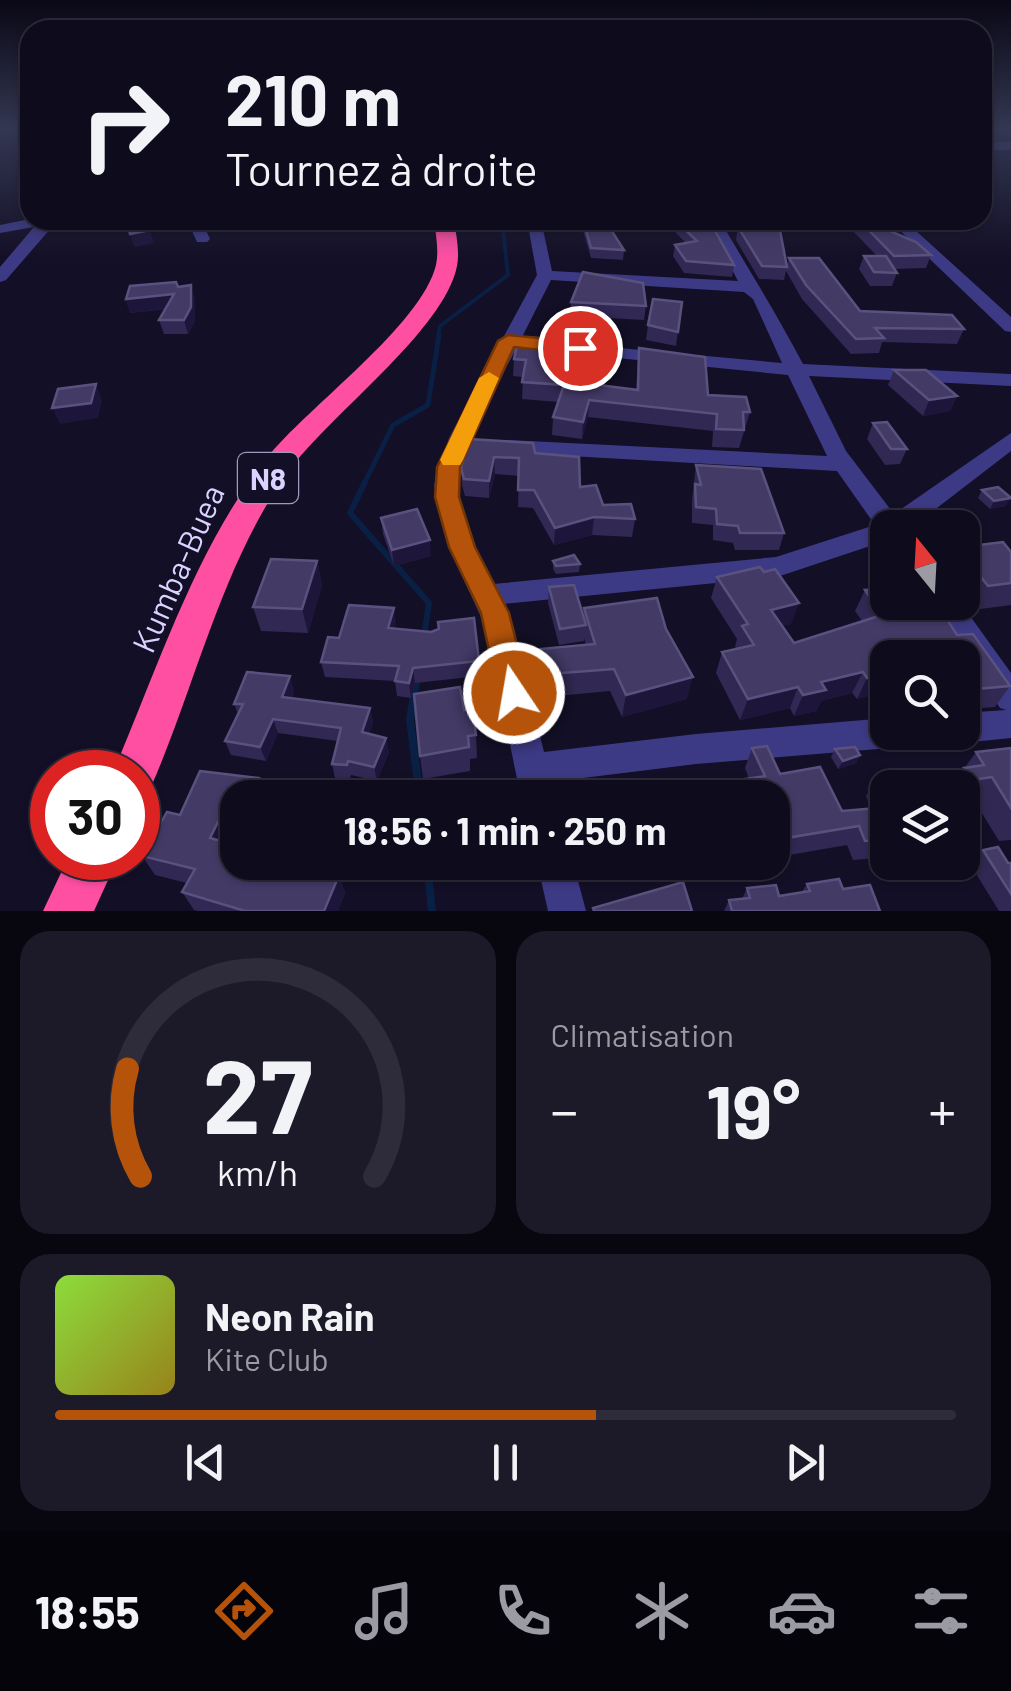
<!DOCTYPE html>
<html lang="fr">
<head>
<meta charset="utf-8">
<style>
  body { margin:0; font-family:Barlow,sans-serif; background:#1c1929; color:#f1f3f6; height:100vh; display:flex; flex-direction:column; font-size:38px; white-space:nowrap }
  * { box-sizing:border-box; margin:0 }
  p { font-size:32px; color:#9b9ba3 }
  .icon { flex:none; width:55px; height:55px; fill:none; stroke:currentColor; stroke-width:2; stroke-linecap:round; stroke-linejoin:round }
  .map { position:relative; height:911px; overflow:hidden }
  .side { display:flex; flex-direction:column; gap:20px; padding:20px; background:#08060f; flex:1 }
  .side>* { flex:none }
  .hud { position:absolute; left:20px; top:20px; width:972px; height:210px; border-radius:30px; box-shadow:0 2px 8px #0004,0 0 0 2px #2e2b3b; background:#0e0b1c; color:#f1f3f6; overflow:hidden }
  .needle { width:65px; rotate:342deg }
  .tools { position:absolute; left:870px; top:510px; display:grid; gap:20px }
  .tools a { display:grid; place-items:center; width:110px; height:110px; border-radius:20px; background:#0e0b1c; box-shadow:0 2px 8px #0004,0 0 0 2px #2e2b3b; font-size:50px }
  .speed { position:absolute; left:30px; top:750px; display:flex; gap:20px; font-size:50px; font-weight:700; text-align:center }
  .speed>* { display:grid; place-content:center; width:130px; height:130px; border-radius:50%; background:#0e0b1c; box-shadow:0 2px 8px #0004,0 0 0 2px #2e2b3b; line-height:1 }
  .speed .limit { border:15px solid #d22; background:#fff; color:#111 }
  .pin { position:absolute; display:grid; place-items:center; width:85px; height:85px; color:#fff; margin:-42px; border:5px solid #fff; border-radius:50%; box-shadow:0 2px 10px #0007 }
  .me { position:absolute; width:110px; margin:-55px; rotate:348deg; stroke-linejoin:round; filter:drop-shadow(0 0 8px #0008) }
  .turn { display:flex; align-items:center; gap:35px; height:210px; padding:0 40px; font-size:45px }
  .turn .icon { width:130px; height:130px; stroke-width:2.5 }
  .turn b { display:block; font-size:70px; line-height:85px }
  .big { font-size:75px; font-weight:700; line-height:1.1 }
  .side .tile { flex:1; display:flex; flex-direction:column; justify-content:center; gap:15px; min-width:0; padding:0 35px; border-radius:30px; background:#1c1929 }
  .side .dial { align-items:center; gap:0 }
  .dial svg { height:260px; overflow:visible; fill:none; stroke:#2e2b3b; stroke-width:7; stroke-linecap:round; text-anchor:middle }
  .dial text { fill:#f1f3f6; stroke:none }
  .song { display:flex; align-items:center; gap:30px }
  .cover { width:120px; height:120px; border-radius:15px; background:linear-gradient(135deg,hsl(90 70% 55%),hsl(50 70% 35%)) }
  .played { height:10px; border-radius:5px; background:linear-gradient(90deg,#b45309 60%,#2e2b3b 60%) }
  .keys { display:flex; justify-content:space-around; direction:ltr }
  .heat { display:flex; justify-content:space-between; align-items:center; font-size:55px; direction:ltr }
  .side .tiles { flex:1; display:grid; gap:20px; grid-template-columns:1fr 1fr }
  .tile:last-child { grid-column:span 2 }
  .trip { position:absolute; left:220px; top:780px; width:570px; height:100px; border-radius:30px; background:#0e0b1c; box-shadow:0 2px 8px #0004,0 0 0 2px #2e2b3b; font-weight:700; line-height:100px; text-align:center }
  .dock { display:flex; height:160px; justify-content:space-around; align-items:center; background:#06040b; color:#9b9ba3 }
  .dock .icon { width:70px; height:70px }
  .dock .on { color:#b45309 }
  .dock b { font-size:45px; color:#f1f3f6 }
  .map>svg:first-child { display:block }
</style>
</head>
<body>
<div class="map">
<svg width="1011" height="911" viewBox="0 0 1011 911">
  <rect width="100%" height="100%" fill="#130f26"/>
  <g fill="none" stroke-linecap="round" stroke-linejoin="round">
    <path stroke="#0a1f44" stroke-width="4" d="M438,337l2,-11 68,-51 -6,-55"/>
    <path stroke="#0a1f44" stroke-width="5" d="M364,484l29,-59 35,-20 11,-70"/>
    <path stroke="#0a1f44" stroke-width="6" d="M365,482l-15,31 79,90 -5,33"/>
    <g stroke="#0a1f44" stroke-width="8">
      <path d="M417,677l-7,43 10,78"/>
      <path d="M427,862l5,49"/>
    </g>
    <g fill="#3d3a85" fill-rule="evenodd">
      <rect x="982" y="142" width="29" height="8"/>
      <path d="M30,219l28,1 -52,60 -6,2v-15l34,-40 -34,6v-8z"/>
      <path d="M187,220h14l9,19 -3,3h-10z"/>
      <path d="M527,220h14l11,51 186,10 -32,-61h14c28,49 57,94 83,144l208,10v12l-202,-10 37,75 48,63 117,-81v18l-100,77h-23v12l-111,37 -275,27 12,24 30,124 152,-18 192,-16v14h30l-5,10 -11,5 -206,17 -145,18 4,16h-34l-35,-170 -37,-81 -15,-62 15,-47 88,-163zM551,280l193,12 9,7 29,64 -261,-24zM518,345l8,4 262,26 39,81 -321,-16 -8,2 -3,5 3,5 339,19 38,54 -99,32 -283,27c-15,-30 -31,-63 -34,-96 -4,-33 43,-111 59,-143z"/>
      <path d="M889,220h15l107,97v15l-6,-1z"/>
      <path d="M930,602h30l51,71v65l-49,5 -11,-5 -3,-6h14v-19l44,-3 -6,-2z"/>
      <path d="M537,862h36l13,49h-38z"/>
    </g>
    <g fill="#ff4fa3" fill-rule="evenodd">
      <path d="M434,220h20c2,15 6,31 3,46 -13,65 -128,149 -169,206 -66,92 -92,212 -137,315l-13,5v-20h-25c45,-104 82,-223 153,-313 42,-53 155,-133 170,-194 3,-14 0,-30 -2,-45z"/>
      <path d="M68,858h50l-24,53h-51z"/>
    </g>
  </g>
  <g fill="#312854">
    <path d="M580,220h33v13l11,17 -1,10 -32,-2z"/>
    <path d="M744,220h34l9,46 2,-8 71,53 104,18 -7,15 -75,-2 -3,11 -28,1 -49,-55 -16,-28 -2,9 -25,-1 -23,-39 2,-13h6z"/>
    <path d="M857,220h25l8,11 41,24 -5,13 -31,1 2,4 -5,13h-22l-11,-17 5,-13h13l-24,-25z"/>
    <path d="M677,222l57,43 -2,12 -48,-4 -11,-17 2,-11 11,-2 -10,-10z"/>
    <path d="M178,287l17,12v22l-7,13h-24l-5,-14 7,-11 -36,4 -4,-14z"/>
    <path d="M571,302l75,4 -2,14 -74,-4z"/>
    <path d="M682,302l-6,44 -30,-6 2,-15z"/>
    <path d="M639,348l69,47 42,17 -11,36 -27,-1 1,-16 -125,-14 -6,22 -30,-4 1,-18 5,-15 -36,-3 1,-22 -10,-1 1,-17 39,-1 46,27 37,5z"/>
    <path d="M894,370l63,26 -7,15 -27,5 -35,-31z"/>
    <path d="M873,423l34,26 -7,15 -15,1 -18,-26z"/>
    <path d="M469,439l66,14 68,52 32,14 -3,18 -40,-2 -38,10 -21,-37 -15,-1 1,-31 -24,-2 -6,24 -24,-2 -3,-11 -1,-17z"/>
    <path d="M696,465l88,68 -5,17h-44l-2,-7 -20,-3v-15l-21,-2v-23z"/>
    <path d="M982,490l24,16 -16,3 -12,-11z"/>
    <path d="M381,518l50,38 -37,10 -11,-32z"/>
    <path d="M962,547l49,5v53l-38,5 -11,-15z"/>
    <path d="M317,561l5,24 -14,48 -47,-2 -8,-24z"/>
    <path d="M553,561l27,3 -1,8 -23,2 -3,-5z"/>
    <path d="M717,577l74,47 -9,2 12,17 68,-22 -7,-10 10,-21 92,45 53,51 -15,21 -26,2 -7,9v-60h-74v54l-17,-17 -14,4 -5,-6 -31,8 -5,10 -22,5 -4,-8 -50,12 -24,-47 6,-21 15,-3 -2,-2 2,-8 -26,-41z"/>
    <path d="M549,587l34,30 1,-9 103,91 -65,18 -12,-26 -75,7 -7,-26 1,-22 57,-5 -2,-7v3l-25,4 -11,-42z"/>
    <path d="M396,623l-2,6 85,32 1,15 -65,7 -4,15 -14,-2 -2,-15 -70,-4 -4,-15 18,-24z"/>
    <path d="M294,690l-2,8 78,10 3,14 -4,12 20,18 -12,29 -26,-6 -1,4 -15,-1 -3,-14 6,-23 -60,-8 -12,28 -35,-6 -6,-14 13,-27 -4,-10z"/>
    <path d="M464,710l12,25 1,23 -7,1v12l-47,8 -3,-23z"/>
    <path d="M752,748l28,26 62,37 29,-2 -5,-13 12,-20 10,12v69l-35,3 -6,-15 -75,13v-60h-41l7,-18 11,-1 -4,-11z"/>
    <path d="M1011,748v92l-12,1 -25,-41 -12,1v-13h-12l26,-36z"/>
    <path d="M835,749l25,6 -4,8 -18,6 -7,-12z"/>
    <path d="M259,778l8,20h-29v36h-6l-5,9 112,32 6,18 -7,18h-140l-4,-1 -12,-18 5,-9 -32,-8 -13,-19 38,-41z"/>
    <path d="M983,850l25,13h3v48h-12l-29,-47z"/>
    <path d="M807,884l36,5 37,22h-156l5,-11 13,-1 5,-11 32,8 22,-3z"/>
  </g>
  <g fill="#1d163a">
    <path d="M150,230l4,13 -20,4 -4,-13z"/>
    <path d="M191,285l4,14v22l-7,13 -4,-14z"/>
    <path d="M174,294l4,13 -48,6 -4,-14z"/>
    <path d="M96,384l6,16 -4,18 -38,6 -8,-16z"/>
    <path d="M957,396l-7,15 -27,5 6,-16z"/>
    <path d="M589,400l-1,17 -6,22 1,-17z"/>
    <path d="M494,457l1,17 -6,24v-17z"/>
    <path d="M1011,498l-5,8 -16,3 4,-8z"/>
    <path d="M594,517l-2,18 -38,10 1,-17z"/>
    <path d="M430,540l1,16 -37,10 -2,-16z"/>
    <path d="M317,561l5,24 -14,48 -6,-24z"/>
    <path d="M799,603l-8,21 -27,7 7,-21z"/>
    <path d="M394,608l2,15 -6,21 -2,-16z"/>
    <path d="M413,668l2,15 -4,15 -2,-15z"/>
    <path d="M863,672l-11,21 -31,8 -5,10 -22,5 9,-21 18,-13z"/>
    <path d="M882,674l-11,21 -14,4 10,-21z"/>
    <path d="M290,676l4,14 -7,21 -5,-14z"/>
    <path d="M693,677l-6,22 -65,18 4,-22z"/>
    <path d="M798,687l-8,21 -50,12 8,-21z"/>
    <path d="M976,689l-12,17 8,-2 -10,14v-19l5,-7z"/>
    <path d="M370,708l3,14 -8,24 -3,-14z"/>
    <path d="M273,719l5,14 -12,28 -6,-14z"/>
    <path d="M386,738l3,14 -12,29 -3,-14z"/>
    <path d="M860,755l-4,8 -18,6 5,-8z"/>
    <path d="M259,778l8,20h-15z"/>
    <path d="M222,814l10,20 -12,23 -10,-19z"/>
    <path d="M339,875l6,18 -7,18h-14z"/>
  </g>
  <g fill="#433a66" stroke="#5a527e" stroke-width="2.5">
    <path d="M135,220h12l3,10 -20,4 -3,-13z"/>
    <path d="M583,220h30v13l11,17 -33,-2z"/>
    <path d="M695,220h14l25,45 -48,-4 -11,-16 22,-4 -20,-19z"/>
    <path d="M749,220h29l9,47 -25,-1 -24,-39 14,1z"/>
    <path d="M859,220h23l8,11 26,11 15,13 -37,1z"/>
    <path d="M864,256h22l11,17 -23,-1z"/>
    <path d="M789,258h30l41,53 92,4 12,14 -89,-1 9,10 -28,1 -50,-54z"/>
    <path d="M583,272l60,11 3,23 -75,-4z"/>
    <path d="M176,282l2,5 13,-2v22l-7,13h-25l15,-26 -48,5 4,-13z"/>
    <path d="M653,299l29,3 -4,30 -30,-7z"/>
    <path d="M519,337l35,2 -3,19 50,3 -2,24 39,5 1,-42 66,9 3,38 38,2 4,15h-7l1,18 -28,-1 1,-15 -128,-14 -6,22 -30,-5 11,-32 -42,-3 4,-22 -12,-1z"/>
    <path d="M894,370h32l31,26 -28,4z"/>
    <path d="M96,384l-5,19 -39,5 6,-19z"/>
    <path d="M887,422l20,27h-16l-18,-26z"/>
    <path d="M469,439l64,4 2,10 44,4 1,30 16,-2 7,20 28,-1 4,15 -41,-2 -39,11 -21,-38h-16l1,-32 -25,-1 -5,24 -25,-2 -3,-11z"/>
    <path d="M696,465l65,4 23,64h-44l-2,-7 -21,-2 -1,-15 -20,-2 -1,-23 6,1z"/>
    <path d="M998,487l13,11 -17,3 -12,-11z"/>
    <path d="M417,509l13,31 -38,10 -11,-32z"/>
    <path d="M1003,542l8,10v31l-23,3 -26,-33v-6z"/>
    <path d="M574,555l6,9 -24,2 -3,-5z"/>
    <path d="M271,559l46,2 -15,48 -49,-2z"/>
    <path d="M760,567l4,5 11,-3 24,34 -28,7 23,33 88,-28 -17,-25 23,-1v13h48l21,33 16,-1 37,52 -34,3 -9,3 5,12 -10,2v-48h-74v21l-6,-5 -15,4 -4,-6 -42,10 5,8 -23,5 -5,-8 -50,12 -26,-47 32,-7 -12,-19 6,-2 -31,-47z"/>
    <path d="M574,585l12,40 -26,4 -11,-42z"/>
    <path d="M657,598l9,31 27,48 -67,18 -12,-26 -78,6 -7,-25 66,-6 -11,-36z"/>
    <path d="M349,605l45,3 -6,20 43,4 8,-3 -1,-7 36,-4 5,43 -66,7 -4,15 -14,-2 4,-15 -78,-4 7,-25 11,1z"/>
    <path d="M247,672l43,4 -8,21 88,11 -8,24 24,6 -12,29 -26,-6 -1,4 -15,-1 9,-36 -68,-9 -13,28 -35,-6 18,-37h-9z"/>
    <path d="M460,687l4,23 8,-1 4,26 -8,1 1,11 -49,9 -6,-62z"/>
    <path d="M767,746l13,28 40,-7 22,44 46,-4v32l-23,2 -6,-15 -85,14 -2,-4v-38h-27l-7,-18 27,-4 -13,-28z"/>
    <path d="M855,747l5,8 -17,6 -8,-12z"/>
    <path d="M1011,748v60l-19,-31 -20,3 -8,-12 20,-3 -8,-13z"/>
    <path d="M200,771l59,7 -7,20h-14v18l-16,-2 -12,24 28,8v16h58l43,13 -15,36h-79l-63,-19 13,-23 -53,-13 25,-44 13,3z"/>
    <path d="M894,774l6,14h-12v10l-10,-22z"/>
    <path d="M998,847l10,16h3v31l-28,-44z"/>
    <path d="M839,879l4,10 27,-4 10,26h-148l-3,-11 21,-2 -3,-10 29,-3 3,11 31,-5 -3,-7z"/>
    <path d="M683,882l9,29h-98l-1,-3z"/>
  </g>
  <linearGradient id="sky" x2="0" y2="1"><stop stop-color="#0a0815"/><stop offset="0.5" stop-color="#333752"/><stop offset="1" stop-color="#333752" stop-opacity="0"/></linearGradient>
  <rect width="1011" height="258" fill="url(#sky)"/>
  <path fill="#b45309" stroke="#753606" stroke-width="2.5" d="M508,335l72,7 9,6 -9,6 -66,-7 -54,120 -1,30 16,50 34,66 20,80 -4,10 -11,4 -11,-4 -5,-10 -17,-80 -32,-66 -14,-50 2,-30 61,-126z"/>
  <path fill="#f59e0b" d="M489,372l10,6 -36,82 -3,5h-17l-3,-5 39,-82z"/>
  <g text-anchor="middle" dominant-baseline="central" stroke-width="10" stroke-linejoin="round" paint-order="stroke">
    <rect fill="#130f26" stroke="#9e99be" stroke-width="2.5" x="238" y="453" width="60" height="50" rx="8"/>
    <g font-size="30" font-weight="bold" fill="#d9d4ff">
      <text x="268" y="478">N8</text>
    </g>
    <g font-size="32" fill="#d9d4ff" stroke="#130f26">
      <text transform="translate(177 568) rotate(-66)">Kumba-Buea</text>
    </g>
  </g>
</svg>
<div class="tools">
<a><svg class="needle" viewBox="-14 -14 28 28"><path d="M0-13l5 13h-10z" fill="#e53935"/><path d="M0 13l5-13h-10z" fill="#9b9ba3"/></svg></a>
<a><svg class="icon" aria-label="search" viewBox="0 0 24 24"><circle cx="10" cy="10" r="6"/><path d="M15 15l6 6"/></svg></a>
<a><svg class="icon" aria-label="layers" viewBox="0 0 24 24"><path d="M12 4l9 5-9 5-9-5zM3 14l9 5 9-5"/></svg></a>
</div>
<div class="speed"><div class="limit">30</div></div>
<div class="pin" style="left:580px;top:348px;background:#d93025"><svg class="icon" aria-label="arrive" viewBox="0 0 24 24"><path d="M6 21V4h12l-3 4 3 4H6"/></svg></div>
<svg class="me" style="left:514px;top:693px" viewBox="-20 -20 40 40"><circle r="17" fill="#b45309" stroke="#fff" stroke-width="3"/><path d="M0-11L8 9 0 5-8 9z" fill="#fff"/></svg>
<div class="trip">18:56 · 1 min · 250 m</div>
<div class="hud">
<div class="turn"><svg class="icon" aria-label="right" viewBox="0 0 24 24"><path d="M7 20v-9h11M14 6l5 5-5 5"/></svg><div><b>210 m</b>Tournez à droite</div></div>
</div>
</div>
<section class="side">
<div class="tiles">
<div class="tile dial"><svg viewBox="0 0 100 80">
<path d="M14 69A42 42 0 1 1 86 69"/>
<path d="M14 69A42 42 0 0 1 10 36" stroke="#b45309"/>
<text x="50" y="56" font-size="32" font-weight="700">27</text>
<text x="50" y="72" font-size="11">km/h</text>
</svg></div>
<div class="tile"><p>Climatisation</p>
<div class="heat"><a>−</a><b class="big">19°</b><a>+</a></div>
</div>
<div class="tile">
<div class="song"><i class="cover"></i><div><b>Neon Rain</b><p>Kite Club</p></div></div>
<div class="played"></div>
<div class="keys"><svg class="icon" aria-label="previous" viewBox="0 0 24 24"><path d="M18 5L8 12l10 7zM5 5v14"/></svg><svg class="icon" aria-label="pause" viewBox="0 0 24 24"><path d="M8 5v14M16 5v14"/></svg><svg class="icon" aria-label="next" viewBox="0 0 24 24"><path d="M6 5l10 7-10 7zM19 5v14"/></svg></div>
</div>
</div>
</section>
<nav class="dock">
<b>18:55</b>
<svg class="icon on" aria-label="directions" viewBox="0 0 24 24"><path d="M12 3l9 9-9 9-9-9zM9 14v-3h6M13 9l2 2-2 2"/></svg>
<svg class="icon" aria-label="music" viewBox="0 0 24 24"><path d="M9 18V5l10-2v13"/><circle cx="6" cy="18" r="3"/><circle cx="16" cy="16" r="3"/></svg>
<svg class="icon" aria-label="phone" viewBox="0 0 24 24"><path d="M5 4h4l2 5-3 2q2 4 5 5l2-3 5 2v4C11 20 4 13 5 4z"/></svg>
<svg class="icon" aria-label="climate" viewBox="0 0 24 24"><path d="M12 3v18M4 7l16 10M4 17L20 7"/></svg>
<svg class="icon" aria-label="car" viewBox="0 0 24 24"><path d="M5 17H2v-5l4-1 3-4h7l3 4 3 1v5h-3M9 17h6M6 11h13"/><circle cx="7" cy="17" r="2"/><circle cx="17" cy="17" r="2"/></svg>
<svg class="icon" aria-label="filters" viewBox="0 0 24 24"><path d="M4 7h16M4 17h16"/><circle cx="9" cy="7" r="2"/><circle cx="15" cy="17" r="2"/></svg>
</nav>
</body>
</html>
